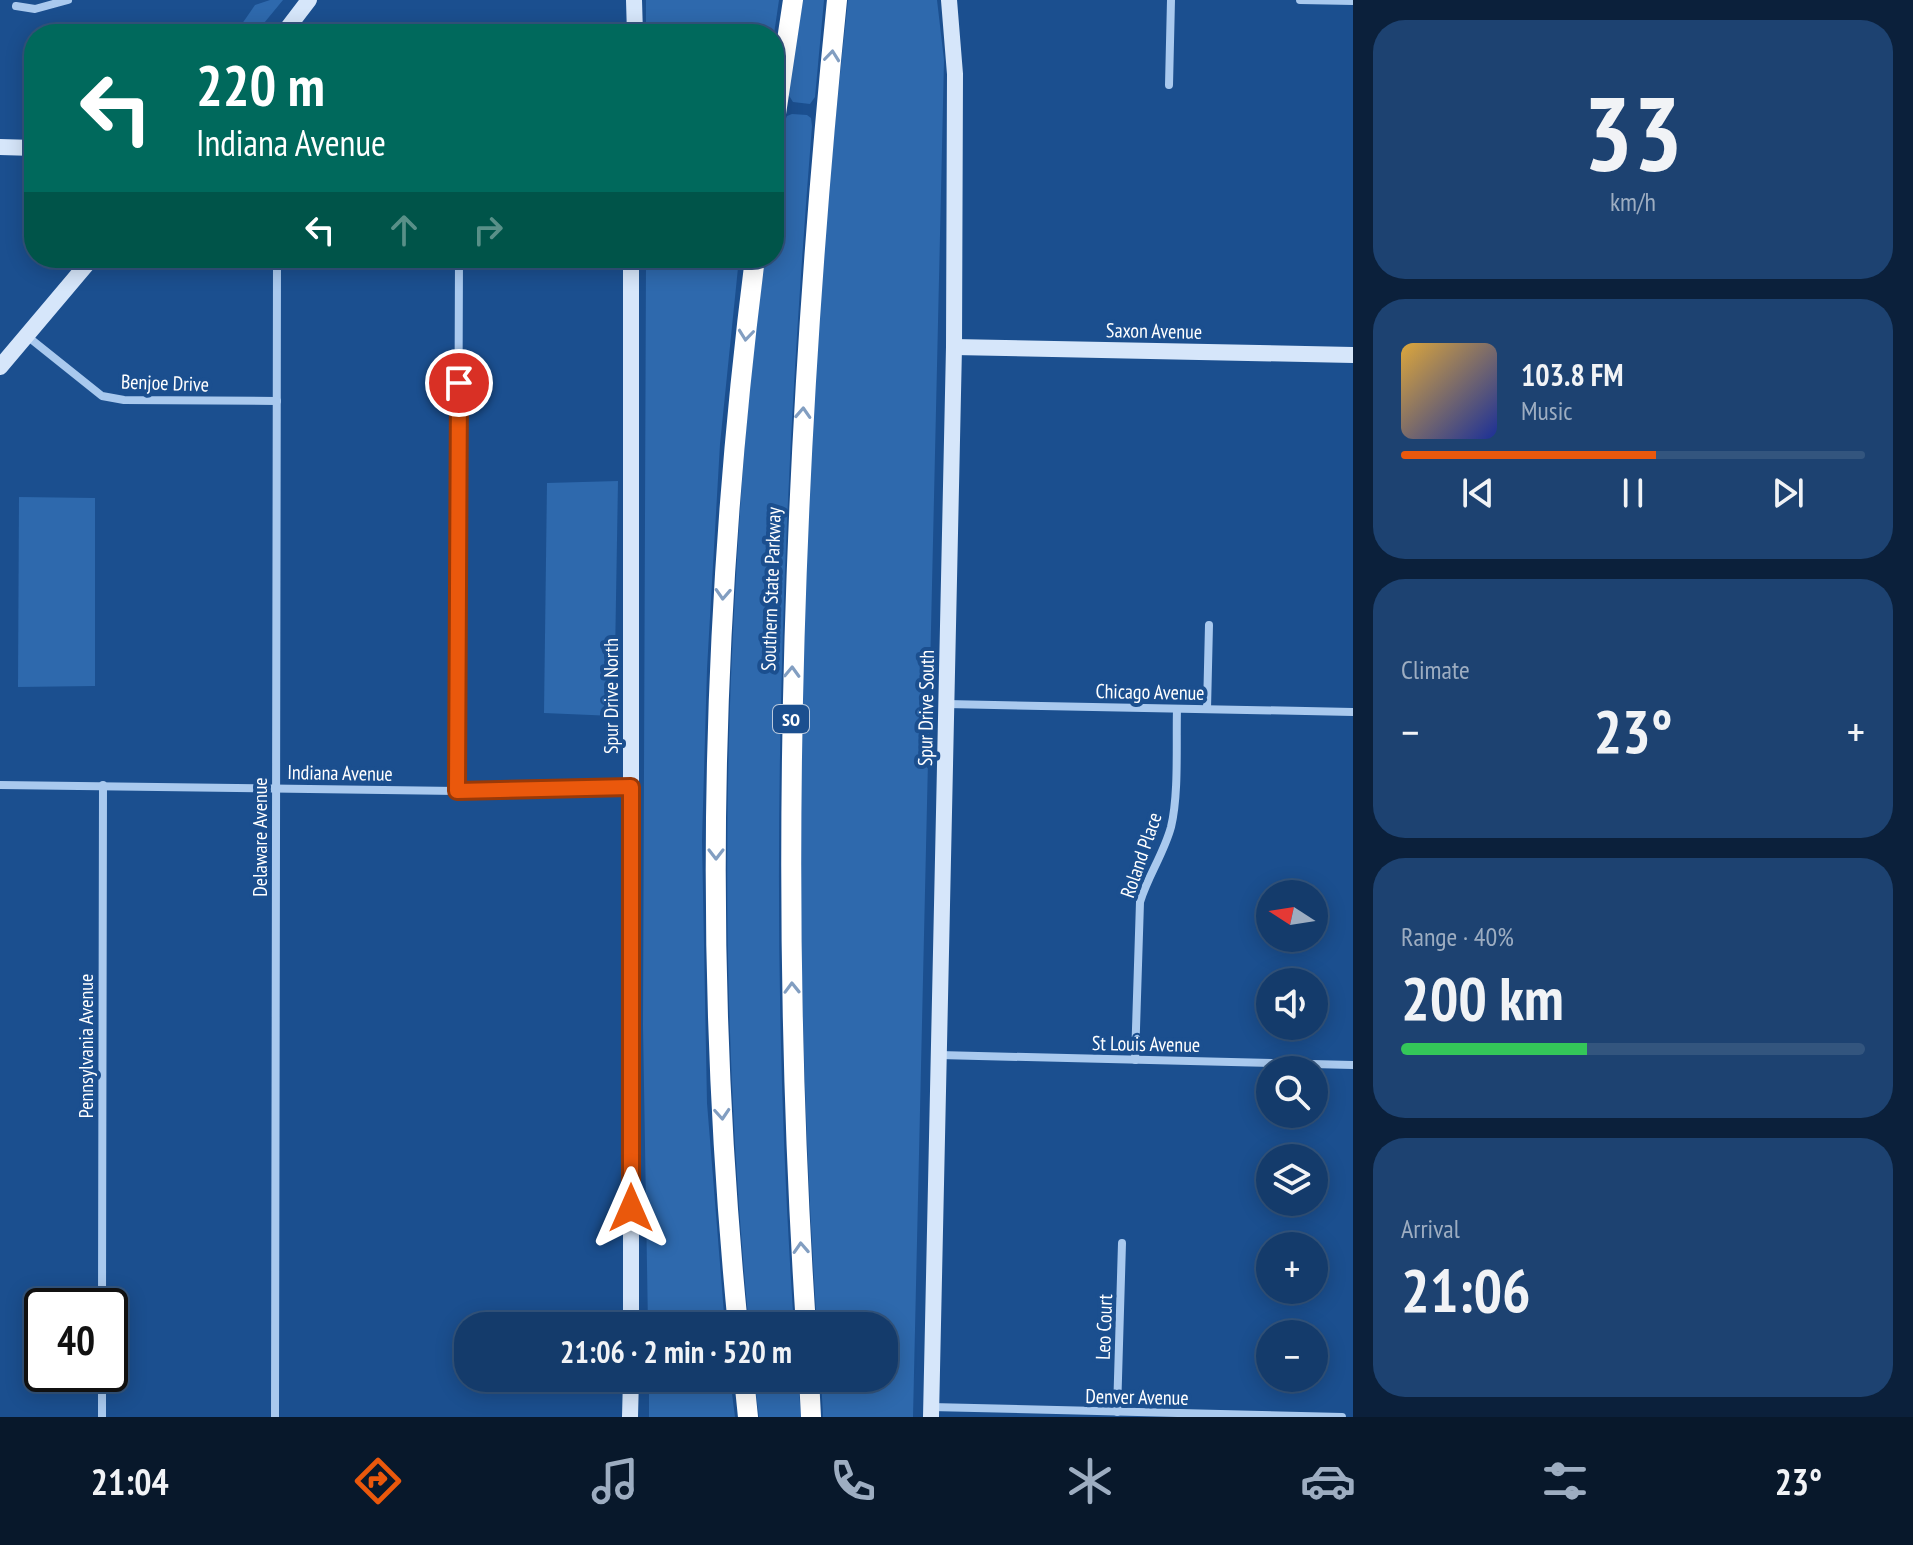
<!DOCTYPE html>
<html lang="en">
<head>
<meta charset="utf-8">
<style>
  body { margin:0; font-family:"PT Sans Narrow",sans-serif; background:#1d4271; color:#f1f3f6; height:100vh; display:flex; flex-direction:column; font-size:30px; white-space:nowrap }
  * { box-sizing:border-box; margin:0 }
  p { font-size:26px; color:#9dadc1 }
  .icon { flex:none; width:44px; height:44px; fill:none; stroke:currentColor; stroke-width:2; stroke-linecap:round; stroke-linejoin:round }
  .map { position:relative; flex:1; overflow:hidden }
  .drawer { display:flex; flex-direction:column; gap:20px; padding:20px; background:#0b203b; width:560px }
  .drawer>* { flex:none }
  .hud { position:absolute; left:24px; top:24px; width:760px; height:244px; border-radius:32px; box-shadow:0 4px 20px #0003,0 0 0 2px #33557e; background:#00695c; color:#fff; overflow:hidden }
  .needle { width:52px; rotate:282deg }
  .buttons { position:absolute; left:1256px; top:880px; display:grid; gap:16px }
  .buttons a { display:grid; place-items:center; width:72px; height:72px; border-radius:50%; background:#143b6b; box-shadow:0 4px 20px #0003,0 0 0 2px #33557e; font-size:40px }
  .speed { position:absolute; left:24px; top:1288px; display:flex; gap:16px; font-size:40px; font-weight:700; text-align:center }
  .speed>* { display:grid; place-content:center; width:104px; height:104px; border-radius:50%; background:#143b6b; box-shadow:0 4px 20px #0003,0 0 0 2px #33557e; line-height:1 }
  .speed .limit { border:4px solid #111; border-radius:12px; background:#fff; color:#111 }
  .pin { position:absolute; display:grid; place-items:center; width:68px; height:68px; color:#fff; margin:-34px; border:4px solid #fff; border-radius:50%; box-shadow:0 2px 8px #0007 }
  .me { position:absolute; width:88px; margin:-44px; rotate:0deg; stroke-linejoin:round; filter:drop-shadow(0 0 6px #0008) }
  .turn { display:flex; align-items:center; gap:28px; height:168px; padding:0 40px; font-size:36px }
  .turn .icon { width:104px; height:104px; stroke-width:2.5 }
  .turn b { display:block; font-size:56px; line-height:68px }
  .lanes { display:flex; align-items:center; height:76px; padding:0 40px; background:#0003; justify-content:center; gap:40px; direction:ltr }
  .lanes .off { opacity:.35 }
  .big { font-size:60px; font-weight:700; line-height:1.1 }
  .drawer .widget { flex:1; display:flex; flex-direction:column; justify-content:center; gap:12px; min-width:0; padding:0 28px; border-radius:32px; background:#1d4271 }
  .drawer .dial { align-items:center; gap:0 }
  .dial b { font-size:104px; line-height:1 }
  .song { display:flex; align-items:center; gap:24px }
  .cover { width:96px; height:96px; border-radius:12px; background:linear-gradient(135deg,hsl(40 70% 55%),hsl(230 70% 35%)) }
  .played { height:8px; border-radius:4px; background:linear-gradient(90deg,#ea580c 55%,#33557e 55%) }
  .keys { display:flex; justify-content:space-around; direction:ltr }
  .heat { display:flex; justify-content:space-between; align-items:center; font-size:44px; direction:ltr }
  .charge { height:12px; border-radius:6px; background:linear-gradient(90deg,#34c759 40%,#33557e 0) }
  .trip { position:absolute; left:454px; top:1312px; width:444px; height:80px; border-radius:32px; background:#143b6b; box-shadow:0 4px 20px #0003,0 0 0 2px #33557e; font-weight:700; line-height:80px; text-align:center }
  .tabs { display:flex; height:128px; justify-content:space-around; align-items:center; background:#08182b; color:#9dadc1 }
  .tabs .icon { width:56px; height:56px }
  .tabs .current { color:#ea580c }
  .tabs b { font-size:36px; color:#f1f3f6 }
  main { display:flex; flex:1; min-height:0 }
  .map>svg:first-child { display:block }
</style>
</head>
<body>
<main>
<div class="map">
<svg width="1353" height="1417" viewBox="0 0 1353 1417">
  <rect width="100%" height="100%" fill="#1b4f8f"/>
  <g fill="#2e69ad">
    <path d="M270,0h13l-28,34h-20l20,-29z"/>
    <path d="M646,0h133l-5,34h-128z"/>
    <path d="M803,0h21l-9,97 -5,7 -17,-2 -5,-8z"/>
    <path d="M848,0h89l7,60 -31,1357h-90l-2,-39h63v-52h-67c-17,-260 -21,-520 -12,-780 7,-183 23,-365 43,-546z"/>
    <path d="M792,114l15,1 4,3 1,8c-32,399 -46,800 -18,1200h-45c-24,-249 -28,-499 -13,-749 6,-107 14,-213 29,-319h9v-64l10,-71 3,-7z"/>
    <path d="M646,258h93l-19,186 -13,225 -5,172 5,262 18,223h-77l-5,-300z"/>
    <path d="M618,481l-4,235 -70,-3 3,-230z"/>
    <path d="M19,497l76,1v188l-77,1z"/>
    <path d="M649,1378h81l5,39h-86z"/>
    <path d="M754,1378h44l3,39h-42z"/>
  </g>
  <g fill="none" stroke-linecap="round" stroke-linejoin="round">
    <g stroke="#a9c9ee" stroke-width="8">
      <path d="M1300,0l53,1"/>
      <path d="M16,6l19,3 33,-9"/>
      <path d="M555,29l80,-1"/>
      <path d="M1169,85l2,-85"/>
      <path d="M27,336l75,60 22,4 153,1"/>
      <path d="M946,704l407,8"/>
      <path d="M1207,709l2,-84"/>
      <path d="M0,785l457,6 173,-4"/>
      <path d="M457,791l2,-533"/>
      <path d="M939,1055l414,10"/>
      <path d="M1135,1060l5,-158c8,-26 24,-49 31,-75 8,-33 5,-83 6,-118"/>
      <path d="M102,1306l1,-521"/>
      <path d="M931,1407l411,10"/>
      <path d="M1117,1412l5,-169"/>
      <path d="M102,1417v-43"/>
      <path d="M275,1417l2,-1159"/>
    </g>
    <g stroke="#d6e6fa" stroke-width="16">
      <path d="M634,0l1,34"/>
      <path d="M283,34l26,-34"/>
      <path d="M0,147l34,1"/>
      <path d="M631,258v1068"/>
      <path d="M954,347l399,8"/>
      <path d="M0,367l92,-109"/>
      <path d="M630,1417l1,-39"/>
      <path d="M931,1417l23,-1070 1,-273 -6,-74"/>
    </g>
    <g stroke="#fff" stroke-width="20">
      <path d="M774,127l19,-127"/>
      <path d="M738,1326c-35,-355 -28,-714 17,-1068"/>
      <path d="M806,1326c-29,-443 -14,-885 31,-1326"/>
      <path d="M744,1378l4,39"/>
      <path d="M809,1378l2,39"/>
    </g>
  </g>
  <defs><path id="oneway-chevron" d="M-2-3.5L2.5 0L-2 3.5" fill="none" stroke-width="1.6" stroke-linecap="round" stroke-linejoin="round" transform="scale(2)"/></defs>
  <g stroke="#829ec1">
    <use href="#oneway-chevron" transform="translate(832 56) rotate(-84)"/>
    <use href="#oneway-chevron" transform="translate(746 335) rotate(96)"/>
    <use href="#oneway-chevron" transform="translate(803 413) rotate(-87)"/>
    <use href="#oneway-chevron" transform="translate(723 594) rotate(93)"/>
    <use href="#oneway-chevron" transform="translate(792 672) rotate(-88)"/>
    <use href="#oneway-chevron" transform="translate(716 854) rotate(90)"/>
    <use href="#oneway-chevron" transform="translate(792 988) rotate(-91)"/>
    <use href="#oneway-chevron" transform="translate(722 1114) rotate(86)"/>
    <use href="#oneway-chevron" transform="translate(801 1248) rotate(-93)"/>
  </g>
  <g fill="none" stroke-linecap="round" stroke-linejoin="round">
    <g stroke="#983908" stroke-width="20">
      <path id="route" d="M459,383l-2,408 174,-4v421"/>
    </g>
    <use href="#route" stroke="#ea580c" stroke-width="14"/>
  </g>
  <g text-anchor="middle" dominant-baseline="central" stroke-width="8" stroke-linejoin="round" paint-order="stroke">
    <rect fill="#1b4f8f" stroke="#bbcadd" stroke-width="2" x="773" y="705" width="36" height="28" rx="6"/>
    <g font-size="18" font-weight="bold" fill="#fff">
      <text x="791" y="719">SO</text>
    </g>
    <g font-size="20" fill="#fff" stroke="#1b4f8f">
      <text transform="translate(1154 331) rotate(1)">Saxon Avenue</text>
      <text transform="translate(165 383) rotate(2)">Benjoe Drive</text>
      <text transform="translate(771 589) rotate(-88)">Southern State Parkway</text>
      <text transform="translate(1150 692) rotate(1)">Chicago Avenue</text>
      <text transform="translate(611 696) rotate(-90)">Spur Drive North</text>
      <text transform="translate(926 708) rotate(-89)">Spur Drive South</text>
      <text transform="translate(340 773) rotate(1)">Indiana Avenue</text>
      <text transform="translate(260 837) rotate(-90)">Delaware Avenue</text>
      <text transform="translate(1141 855) rotate(-71)">Roland Place</text>
      <text transform="translate(1146 1044) rotate(1)">St Louis Avenue</text>
      <text transform="translate(86 1046) rotate(-90)">Pennsylvania Avenue</text>
      <text transform="translate(1104 1327) rotate(-88)">Leo Court</text>
      <text transform="translate(1137 1397) rotate(1)">Denver Avenue</text>
    </g>
  </g>
</svg>
<div class="buttons">
<a><svg class="needle" viewBox="-14 -14 28 28"><path d="M0-13l5 13h-10z" fill="#e53935"/><path d="M0 13l5-13h-10z" fill="#9dadc1"/></svg></a>
<a><svg class="icon" aria-label="sound" viewBox="0 0 24 24"><path d="M4 9h4l5-4v14l-5-4H4zM17 9q2 3 0 6"/></svg></a>
<a><svg class="icon" aria-label="search" viewBox="0 0 24 24"><circle cx="10" cy="10" r="6"/><path d="M15 15l6 6"/></svg></a>
<a><svg class="icon" aria-label="layers" viewBox="0 0 24 24"><path d="M12 4l9 5-9 5-9-5zM3 14l9 5 9-5"/></svg></a>
<a>+</a>
<a>−</a>
</div>
<div class="speed"><div class="limit">40</div></div>
<div class="pin" style="left:459px;top:383px;background:#d93025"><svg class="icon" aria-label="arrive" viewBox="0 0 24 24"><path d="M6 21V4h12l-3 4 3 4H6"/></svg></div>
<svg class="me" style="left:631px;top:1208px" viewBox="-20 -20 40 40"><path d="M0-17L14 15 0 8-14 15z" fill="#ea580c" stroke="#fff" stroke-width="4"/></svg>
<div class="trip">21:06 · 2 min · 520 m</div>
<div class="hud">
<div class="turn"><svg class="icon" aria-label="left" viewBox="0 0 24 24"><path d="M17 20v-9H6M10 6l-5 5 5 5"/></svg><div><b>220 m</b>Indiana Avenue</div></div>
<div class="lanes"><svg class="icon" aria-label="left" viewBox="0 0 24 24"><path d="M17 20v-9H6M10 6l-5 5 5 5"/></svg><svg class="icon off" aria-label="ahead" viewBox="0 0 24 24"><path d="M12 20V5M6 11l6-6 6 6"/></svg><svg class="icon off" aria-label="right" viewBox="0 0 24 24"><path d="M7 20v-9h11M14 6l5 5-5 5"/></svg></div>
</div>
</div>
<section class="drawer">
<div class="widget dial"><b>33</b><p>km/h</p></div>
<div class="widget">
<div class="song"><i class="cover"></i><div><b>103.8 FM</b><p>Music</p></div></div>
<div class="played"></div>
<div class="keys"><svg class="icon" aria-label="previous" viewBox="0 0 24 24"><path d="M18 5L8 12l10 7zM5 5v14"/></svg><svg class="icon" aria-label="pause" viewBox="0 0 24 24"><path d="M8 5v14M16 5v14"/></svg><svg class="icon" aria-label="next" viewBox="0 0 24 24"><path d="M6 5l10 7-10 7zM19 5v14"/></svg></div>
</div>
<div class="widget"><p>Climate</p>
<div class="heat"><a>−</a><b class="big">23°</b><a>+</a></div>
</div>
<div class="widget"><p>Range · 40%</p><b class="big">200 km</b><div class="charge"></div></div>
<div class="widget"><p>Arrival</p><b class="big">21:06</b></div>
</section>
</main>
<nav class="tabs">
<b>21:04</b>
<svg class="icon current" aria-label="directions" viewBox="0 0 24 24"><path d="M12 3l9 9-9 9-9-9zM9 14v-3h6M13 9l2 2-2 2"/></svg>
<svg class="icon" aria-label="music" viewBox="0 0 24 24"><path d="M9 18V5l10-2v13"/><circle cx="6" cy="18" r="3"/><circle cx="16" cy="16" r="3"/></svg>
<svg class="icon" aria-label="phone" viewBox="0 0 24 24"><path d="M5 4h4l2 5-3 2q2 4 5 5l2-3 5 2v4C11 20 4 13 5 4z"/></svg>
<svg class="icon" aria-label="climate" viewBox="0 0 24 24"><path d="M12 3v18M4 7l16 10M4 17L20 7"/></svg>
<svg class="icon" aria-label="car" viewBox="0 0 24 24"><path d="M5 17H2v-5l4-1 3-4h7l3 4 3 1v5h-3M9 17h6M6 11h13"/><circle cx="7" cy="17" r="2"/><circle cx="17" cy="17" r="2"/></svg>
<svg class="icon" aria-label="filters" viewBox="0 0 24 24"><path d="M4 7h16M4 17h16"/><circle cx="9" cy="7" r="2"/><circle cx="15" cy="17" r="2"/></svg>
<b>23°</b>
</nav>
</body>
</html>
